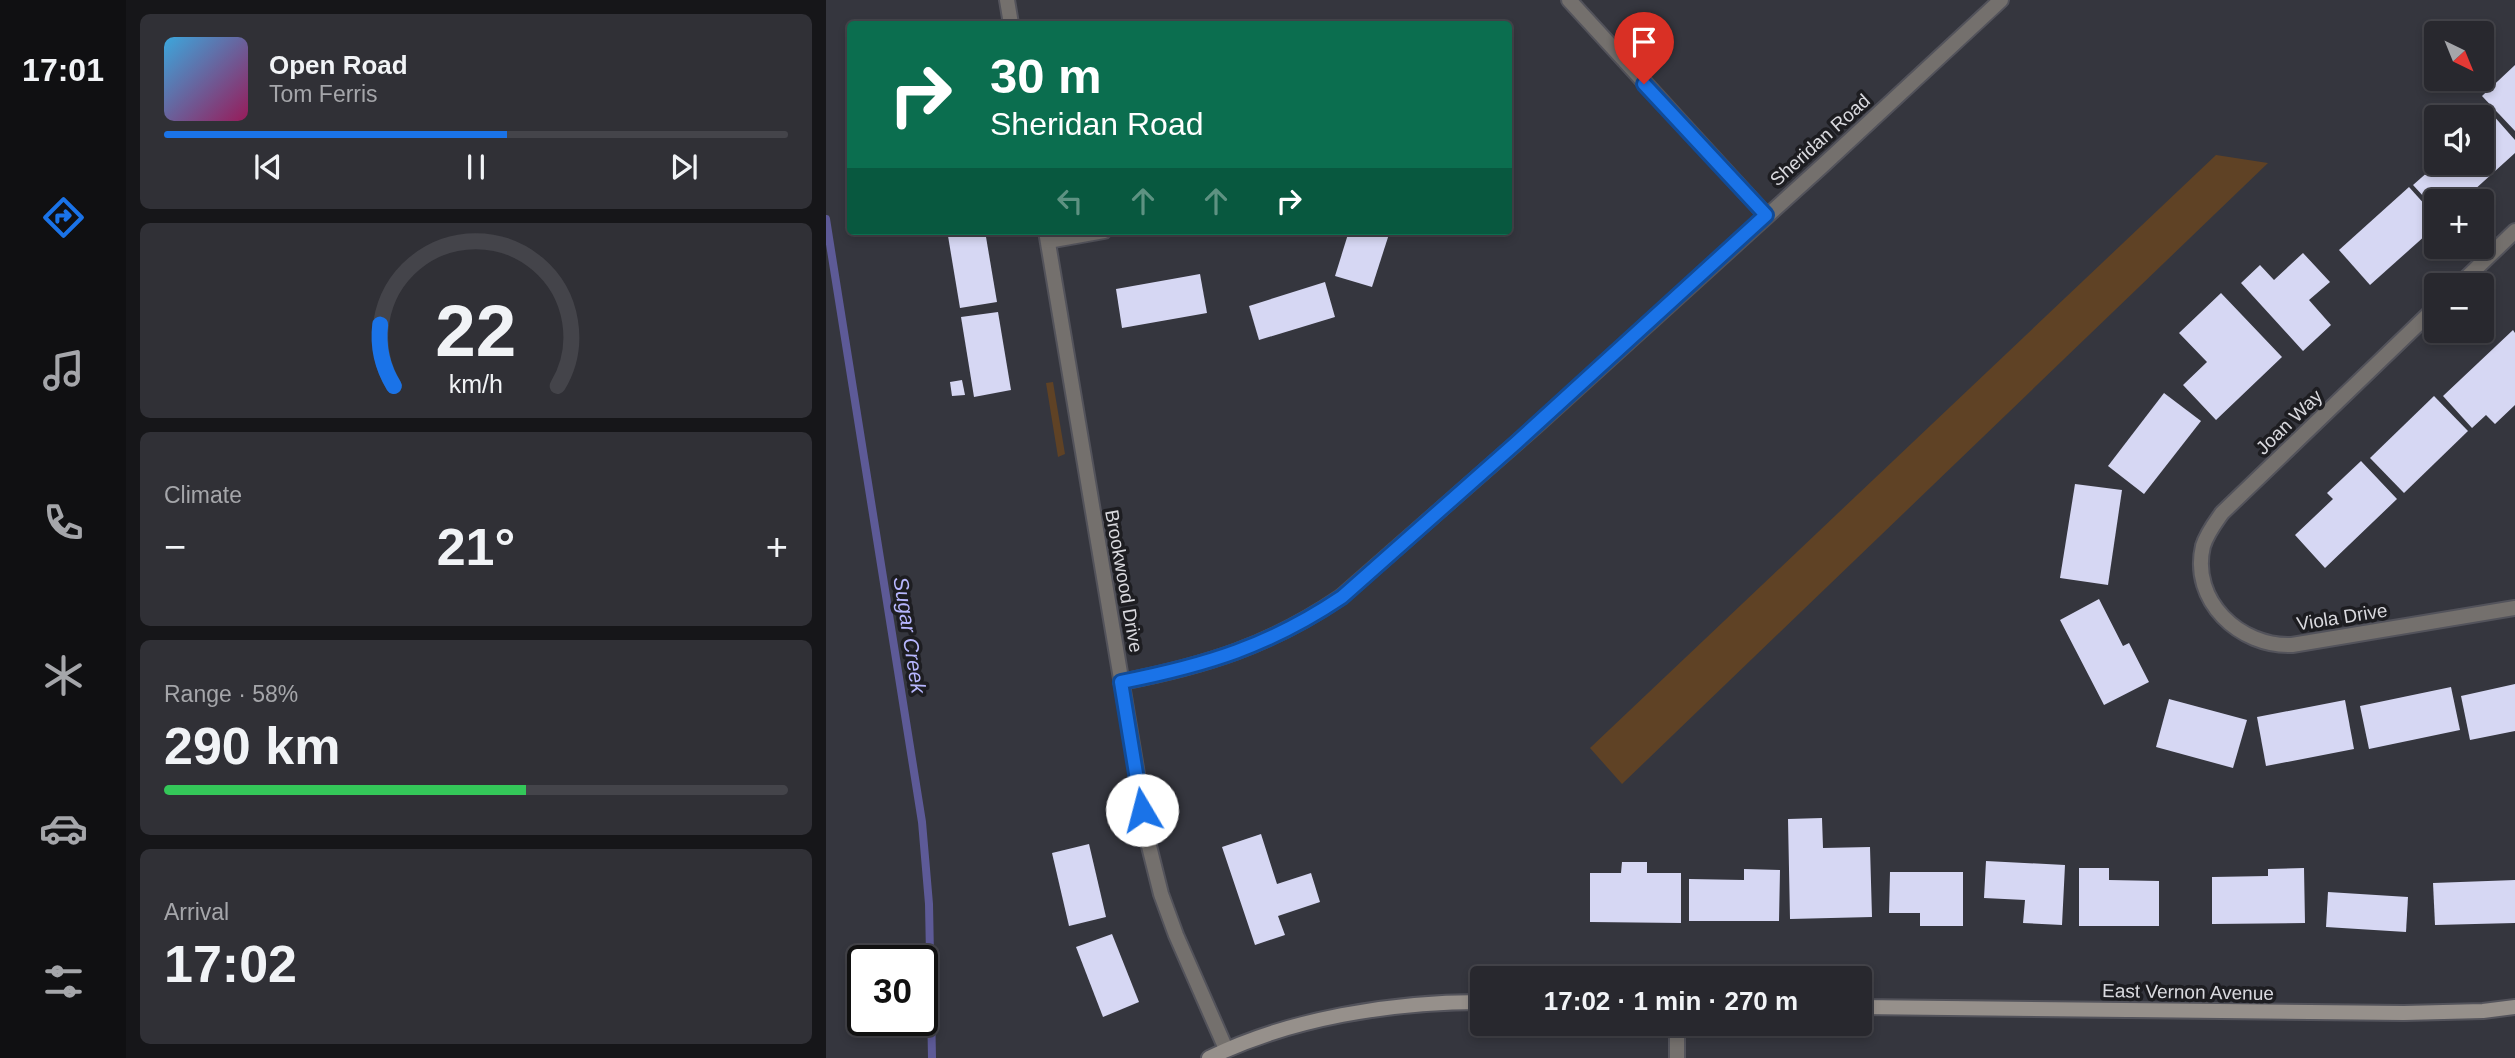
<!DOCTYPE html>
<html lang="en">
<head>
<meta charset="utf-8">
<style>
  body { margin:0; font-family:Helvetica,sans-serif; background:#303036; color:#f1f3f6; height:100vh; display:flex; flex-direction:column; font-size:26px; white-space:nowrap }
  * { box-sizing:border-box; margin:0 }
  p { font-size:23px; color:#a5a6aa }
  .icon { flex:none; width:38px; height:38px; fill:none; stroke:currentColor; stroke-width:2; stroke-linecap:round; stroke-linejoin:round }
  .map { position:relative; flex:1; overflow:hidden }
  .details { display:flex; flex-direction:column; gap:14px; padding:14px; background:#161619; width:700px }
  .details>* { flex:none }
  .top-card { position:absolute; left:21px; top:21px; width:665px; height:214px; border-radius:7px; box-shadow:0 4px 10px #0003,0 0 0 2px #44444a; background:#0b6e4f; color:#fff; overflow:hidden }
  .needle { width:46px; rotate:137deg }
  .tools { position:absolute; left:1598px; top:21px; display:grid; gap:14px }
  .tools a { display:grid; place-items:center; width:70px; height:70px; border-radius:7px; background:#28282e; box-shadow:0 4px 10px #0003,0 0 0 2px #44444a; font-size:35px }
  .speed { position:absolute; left:21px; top:945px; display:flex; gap:14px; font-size:35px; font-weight:700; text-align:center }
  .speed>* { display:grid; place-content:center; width:91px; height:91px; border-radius:50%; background:#28282e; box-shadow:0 4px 10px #0003,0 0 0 2px #44444a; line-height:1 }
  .speed .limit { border:4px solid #111; border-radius:10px; background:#fff; color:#111 }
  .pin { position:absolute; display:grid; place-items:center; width:60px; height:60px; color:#fff; margin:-72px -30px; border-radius:50% 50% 50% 0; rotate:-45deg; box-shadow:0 0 7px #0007 }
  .pin .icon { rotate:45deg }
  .me { position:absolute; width:77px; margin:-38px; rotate:352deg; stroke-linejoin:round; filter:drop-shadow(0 0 5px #0008) }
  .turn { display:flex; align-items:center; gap:24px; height:147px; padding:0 28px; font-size:32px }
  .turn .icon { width:91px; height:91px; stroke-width:2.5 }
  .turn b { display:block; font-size:49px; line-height:60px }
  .lanes { display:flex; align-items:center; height:66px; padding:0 28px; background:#0003; justify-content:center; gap:35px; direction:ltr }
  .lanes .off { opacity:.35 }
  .big { font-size:52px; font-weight:600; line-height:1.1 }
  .details .card { flex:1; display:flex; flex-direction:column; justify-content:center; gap:10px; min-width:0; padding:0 24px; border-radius:10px; background:#303036 }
  .details .dial { align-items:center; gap:0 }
  .dial svg { height:182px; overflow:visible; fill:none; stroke:#44444a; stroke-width:7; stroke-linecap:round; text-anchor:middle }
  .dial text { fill:#f1f3f6; stroke:none }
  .song { display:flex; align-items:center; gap:21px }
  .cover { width:84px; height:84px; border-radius:10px; background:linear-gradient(135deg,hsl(200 70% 55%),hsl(330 70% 35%)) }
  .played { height:7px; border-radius:4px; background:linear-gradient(90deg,#1a73e8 55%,#44444a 55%) }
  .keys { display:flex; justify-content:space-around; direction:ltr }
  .heat { display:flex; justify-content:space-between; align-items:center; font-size:38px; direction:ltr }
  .charge { height:10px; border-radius:5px; background:linear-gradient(90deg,#34c759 58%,#44444a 0) }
  .trip { position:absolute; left:644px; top:966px; width:402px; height:70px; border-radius:7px; background:#28282e; box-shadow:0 4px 10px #0003,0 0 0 2px #44444a; font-weight:600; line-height:70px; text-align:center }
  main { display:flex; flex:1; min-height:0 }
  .tabs { display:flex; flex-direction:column; width:126px; justify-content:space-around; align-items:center; background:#101012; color:#a5a6aa }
  .tabs .icon { width:49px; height:49px }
  .tabs .active { color:#1a73e8 }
  .tabs b { font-size:32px; color:#f1f3f6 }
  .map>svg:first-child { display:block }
</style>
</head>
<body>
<main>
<nav class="tabs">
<b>17:01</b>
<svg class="icon active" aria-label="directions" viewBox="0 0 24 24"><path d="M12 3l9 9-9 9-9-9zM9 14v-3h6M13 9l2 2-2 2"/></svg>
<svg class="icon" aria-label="music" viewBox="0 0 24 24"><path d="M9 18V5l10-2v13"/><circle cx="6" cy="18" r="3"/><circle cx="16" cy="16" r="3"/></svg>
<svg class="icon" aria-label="phone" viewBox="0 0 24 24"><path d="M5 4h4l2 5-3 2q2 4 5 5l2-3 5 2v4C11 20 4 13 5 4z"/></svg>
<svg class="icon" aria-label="climate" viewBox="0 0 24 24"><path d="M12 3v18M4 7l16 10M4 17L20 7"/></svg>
<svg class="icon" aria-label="car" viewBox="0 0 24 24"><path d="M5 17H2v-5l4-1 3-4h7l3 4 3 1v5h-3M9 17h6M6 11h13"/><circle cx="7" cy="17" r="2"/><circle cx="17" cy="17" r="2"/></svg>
<svg class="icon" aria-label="filters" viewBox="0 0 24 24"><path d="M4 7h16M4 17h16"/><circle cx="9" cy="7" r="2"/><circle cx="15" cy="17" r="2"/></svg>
</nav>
<section class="details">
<div class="card">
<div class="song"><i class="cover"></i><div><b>Open Road</b><p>Tom Ferris</p></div></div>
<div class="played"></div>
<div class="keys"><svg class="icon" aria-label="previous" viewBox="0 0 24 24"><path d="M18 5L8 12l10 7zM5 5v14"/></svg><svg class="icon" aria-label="pause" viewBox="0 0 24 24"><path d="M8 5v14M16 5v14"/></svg><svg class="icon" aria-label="next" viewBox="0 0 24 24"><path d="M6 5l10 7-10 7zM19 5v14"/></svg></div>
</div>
<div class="card dial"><svg viewBox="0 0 100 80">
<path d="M14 69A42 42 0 1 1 86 69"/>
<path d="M14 69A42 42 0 0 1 8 42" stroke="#1a73e8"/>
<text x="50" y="56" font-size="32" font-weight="700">22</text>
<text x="50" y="72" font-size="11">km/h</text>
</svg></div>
<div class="card"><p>Climate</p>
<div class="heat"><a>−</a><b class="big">21°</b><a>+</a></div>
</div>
<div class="card"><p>Range · 58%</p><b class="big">290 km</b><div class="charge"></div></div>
<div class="card"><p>Arrival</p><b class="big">17:02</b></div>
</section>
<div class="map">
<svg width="1689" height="1058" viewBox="0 0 1689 1058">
  <rect width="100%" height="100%" fill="#35363e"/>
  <g fill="#5f4225">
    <path d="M1390,155l52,8 -646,621 -32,-36z"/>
    <path d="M227,382l12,72 -7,3 -12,-74z"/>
  </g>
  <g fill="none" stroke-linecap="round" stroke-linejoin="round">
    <path stroke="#5d5a97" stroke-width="8" d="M0,219l96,603 7,82 3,154"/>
  </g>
  <g fill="#d6d7f3">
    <path d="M1689,65v66l-33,-35z"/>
    <path d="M1666,114l23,26v13l-53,48h-26v9l-23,-25 25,-22h44v-40z"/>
    <path d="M1583,187l27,30v9l-66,59 -31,-35z"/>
    <path d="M152,231h7l12,71 -37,6 -12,-72z"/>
    <path d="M523,231h41l-18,56 -37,-11z"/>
    <path d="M1477,253l27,29 -21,18 22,25 -28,26 -62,-68 19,-18 14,15z"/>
    <path d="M374,274l7,39 -85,15 -6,-39z"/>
    <path d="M499,282l10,35 -76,23 -10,-34z"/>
    <path d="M1395,293l61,64 -66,63 -33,-35 24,-23 -28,-29z"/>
    <path d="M172,312l13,78 -37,7 -13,-80z"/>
    <path d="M1687,330l2,3v72l-20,19 -9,-9 -14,13 -29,-32z"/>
    <path d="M136,380l3,15 -13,1 -2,-14z"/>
    <path d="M1338,393l37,28 -57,73 -36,-28z"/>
    <path d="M1608,396l34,35 -64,62 -34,-35z"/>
    <path d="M1535,461l36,38 -72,69 -30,-33 38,-36 -6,-6z"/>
    <path d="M1249,484l47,6 -14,95 -48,-7z"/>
    <path d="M1273,599l24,47 6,-3 20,39 -45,23 -44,-85z"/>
    <path d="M1689,684v47l-45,9 -9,-44z"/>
    <path d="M1625,687l9,43 -91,19 -9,-43z"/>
    <path d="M1343,699l78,21 -14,48 -77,-21z"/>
    <path d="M1519,700l9,49 -88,17 -9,-49z"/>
    <path d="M996,818l1,30 47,-1 2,70 -82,2 -2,-100z"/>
    <path d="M435,834l16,50 34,-11 9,29 -42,14 7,19 -30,10 -33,-98z"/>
    <path d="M263,844l17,73 -37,9 -17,-73z"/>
    <path d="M1160,861l79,4 -3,60 -39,-2 2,-23 -41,-2z"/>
    <path d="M796,862h25v11h34v50l-91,-1v-49h31z"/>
    <path d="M1253,868h30v12l50,1v45h-80z"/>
    <path d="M1478,868l1,55 -93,1v-47l56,-1v-7z"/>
    <path d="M918,869l36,1 -1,51h-90v-42l55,1z"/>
    <path d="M1064,872h73v54h-43v-13h-31z"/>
    <path d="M1689,880v43l-80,2 -2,-42z"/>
    <path d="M1502,892l80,5 -2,35 -80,-5z"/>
    <path d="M286,934l27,68 -36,15 -27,-70z"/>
  </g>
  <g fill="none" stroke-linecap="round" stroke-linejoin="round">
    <g stroke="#53535b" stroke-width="18">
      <g id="minor">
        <path d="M181,0l4,24"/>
        <path d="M743,0l197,215"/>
        <path d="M220,231l103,615 12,48 15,41 50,114"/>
        <path d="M222,241l56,-10"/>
        <path d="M1633,285l56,-54"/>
        <path d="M1610,307l-214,206c-7,10 -15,20 -19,33 -13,55 37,101 89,99l223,-37"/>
        <path d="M295,682c84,-16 150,-37 220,-85l195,-171 284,-258 181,-168"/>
        <path d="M851,1058v-34"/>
      </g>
    </g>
    <g stroke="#53535b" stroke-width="18">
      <g id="secondary">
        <path d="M1034,1007l544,6 79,-2 32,-4"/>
        <path d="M383,1058c82,-40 182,-56 273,-56"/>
      </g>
    </g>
    <use href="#minor" stroke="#74706d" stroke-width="14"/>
    <use href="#secondary" stroke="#96908b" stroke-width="14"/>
  </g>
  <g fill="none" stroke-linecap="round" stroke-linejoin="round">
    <g stroke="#114b97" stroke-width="18">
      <path id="route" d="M316,810l-21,-128c86,-17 148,-36 221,-85l174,-154 250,-228 -122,-131"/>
    </g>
    <use href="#route" stroke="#1a73e8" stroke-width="12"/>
  </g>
  <g text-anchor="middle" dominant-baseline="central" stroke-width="7" stroke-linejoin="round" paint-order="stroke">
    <g font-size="19" fill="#d9d9de" stroke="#1d1d21">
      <text transform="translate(994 140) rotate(-42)">Sheridan Road</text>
      <text transform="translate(1463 422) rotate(-44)">Joan Way</text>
      <text transform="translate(298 581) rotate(80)">Brookwood Drive</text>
      <text transform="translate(1516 617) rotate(-9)">Viola Drive</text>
      <text transform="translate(1362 992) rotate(1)">East Vernon Avenue</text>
    </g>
    <g font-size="21" font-style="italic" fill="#b8b7ff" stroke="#1d1d21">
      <text transform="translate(84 635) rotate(81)">Sugar Creek</text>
    </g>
  </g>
</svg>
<div class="tools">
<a><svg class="needle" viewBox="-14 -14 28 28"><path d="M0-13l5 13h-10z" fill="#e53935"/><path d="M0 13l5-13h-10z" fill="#a5a6aa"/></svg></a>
<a><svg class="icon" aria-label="sound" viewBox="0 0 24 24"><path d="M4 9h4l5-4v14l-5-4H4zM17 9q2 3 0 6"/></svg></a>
<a>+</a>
<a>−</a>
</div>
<div class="speed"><div class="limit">30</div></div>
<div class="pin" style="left:818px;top:84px;background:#d93025"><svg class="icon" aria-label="arrive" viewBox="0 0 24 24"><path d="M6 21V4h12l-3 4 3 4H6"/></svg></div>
<svg class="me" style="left:316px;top:810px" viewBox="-20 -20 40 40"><circle r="19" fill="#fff"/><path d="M0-13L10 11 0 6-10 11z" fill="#1a73e8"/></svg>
<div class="trip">17:02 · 1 min · 270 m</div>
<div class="top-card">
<div class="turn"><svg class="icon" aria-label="right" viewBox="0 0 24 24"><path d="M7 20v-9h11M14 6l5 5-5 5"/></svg><div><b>30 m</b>Sheridan Road</div></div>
<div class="lanes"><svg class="icon off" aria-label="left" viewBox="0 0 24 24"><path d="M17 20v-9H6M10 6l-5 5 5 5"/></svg><svg class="icon off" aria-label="ahead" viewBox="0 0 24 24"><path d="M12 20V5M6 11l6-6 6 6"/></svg><svg class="icon off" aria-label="ahead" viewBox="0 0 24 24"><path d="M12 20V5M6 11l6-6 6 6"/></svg><svg class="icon" aria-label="right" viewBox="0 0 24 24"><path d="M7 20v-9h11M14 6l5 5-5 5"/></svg></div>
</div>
</div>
</main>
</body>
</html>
